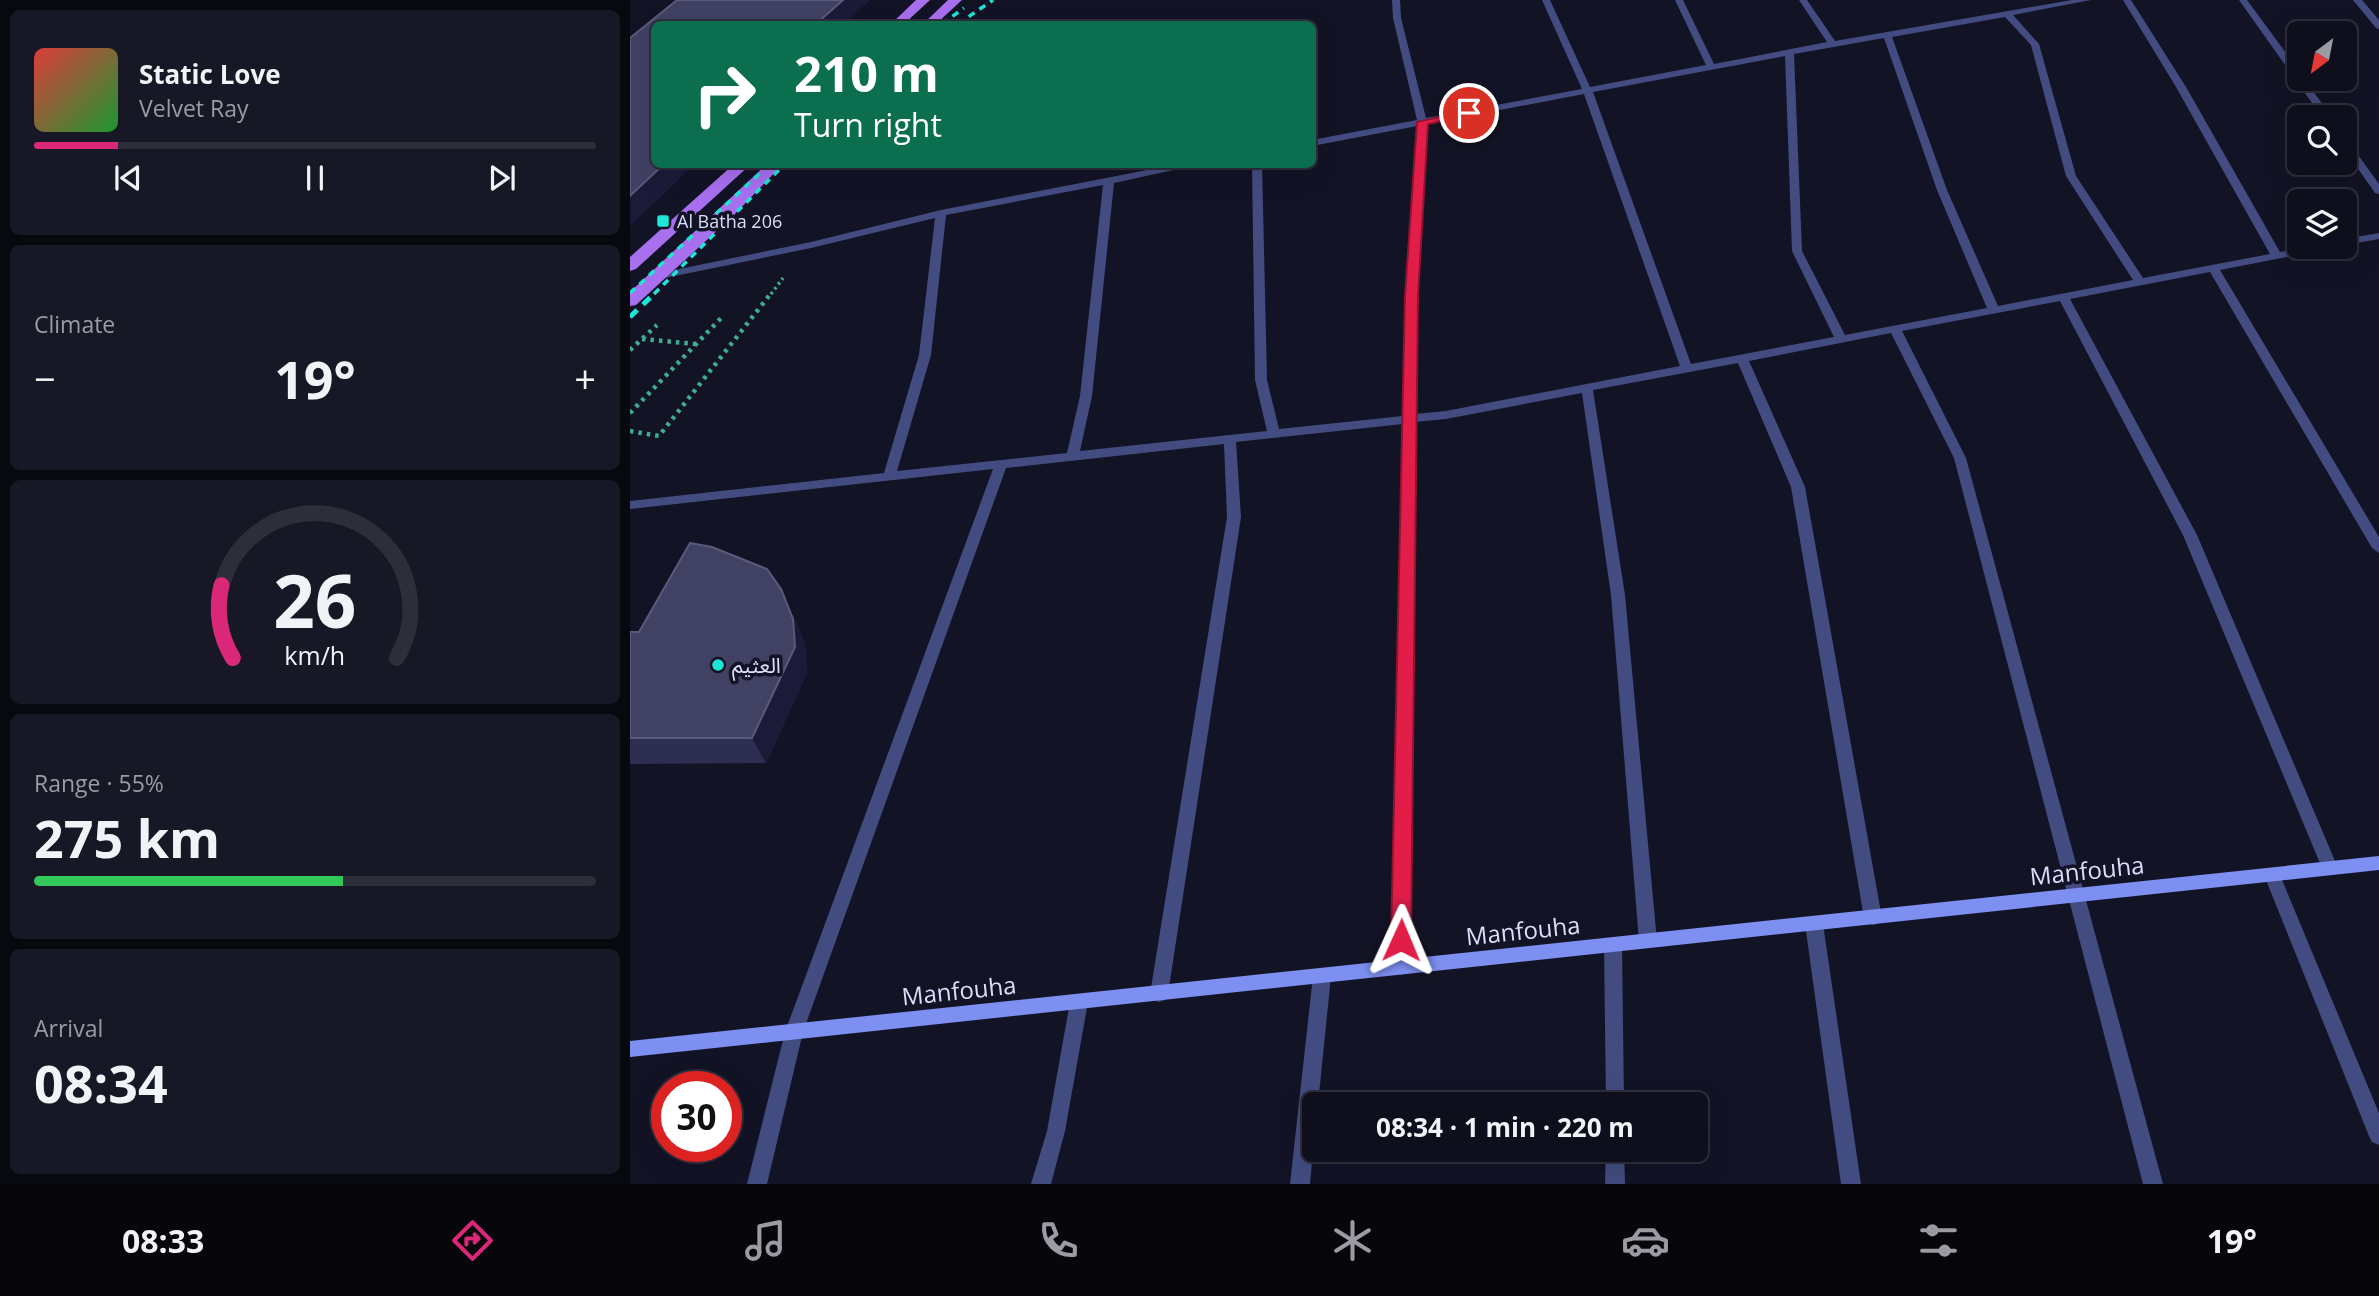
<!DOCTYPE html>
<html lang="en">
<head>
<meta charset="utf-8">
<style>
  body { margin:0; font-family:"Open Sans","Noto Sans Arabic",sans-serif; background:#171725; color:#f1f3f6; height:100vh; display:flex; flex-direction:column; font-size:26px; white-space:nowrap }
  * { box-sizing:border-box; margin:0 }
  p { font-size:23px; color:#9b9ca3 }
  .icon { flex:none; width:38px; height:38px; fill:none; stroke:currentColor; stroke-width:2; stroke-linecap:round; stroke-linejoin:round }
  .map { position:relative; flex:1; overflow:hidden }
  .sheet { display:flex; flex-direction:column; gap:10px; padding:10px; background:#08080f; width:630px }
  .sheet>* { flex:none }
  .guide { position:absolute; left:21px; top:21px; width:665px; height:147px; border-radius:10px; box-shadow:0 7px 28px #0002,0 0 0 2px #2e2e3b; background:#0b6e4f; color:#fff; overflow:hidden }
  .needle { width:46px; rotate:212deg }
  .tools { position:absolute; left:1657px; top:21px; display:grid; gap:14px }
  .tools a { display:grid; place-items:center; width:70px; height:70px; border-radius:10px; background:#0e0e1c; box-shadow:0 7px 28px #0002,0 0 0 2px #2e2e3b; font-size:35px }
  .speed { position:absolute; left:21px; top:1071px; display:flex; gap:14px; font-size:35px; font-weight:700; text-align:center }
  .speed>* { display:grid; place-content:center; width:91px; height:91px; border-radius:50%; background:#0e0e1c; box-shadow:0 7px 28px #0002,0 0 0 2px #2e2e3b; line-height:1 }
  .speed .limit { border:10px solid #d22; background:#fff; color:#111 }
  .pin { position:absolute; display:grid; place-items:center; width:60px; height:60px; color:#fff; margin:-30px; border:4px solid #fff; border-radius:50%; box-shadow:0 2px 7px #0007 }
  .me { position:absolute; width:77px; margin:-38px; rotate:1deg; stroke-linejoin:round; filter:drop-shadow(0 0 5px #0008) }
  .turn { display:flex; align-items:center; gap:24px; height:147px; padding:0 28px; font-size:32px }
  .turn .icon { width:91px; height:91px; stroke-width:2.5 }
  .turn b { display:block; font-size:49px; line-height:60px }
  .big { font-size:52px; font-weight:700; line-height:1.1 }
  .sheet .widget { flex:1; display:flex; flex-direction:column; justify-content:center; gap:10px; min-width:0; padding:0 24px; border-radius:10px; background:#171725 }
  .sheet .dial { align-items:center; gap:0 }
  .dial svg { height:182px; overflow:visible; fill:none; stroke:#2e2e3b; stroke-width:7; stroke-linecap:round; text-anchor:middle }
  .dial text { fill:#f1f3f6; stroke:none }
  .song { display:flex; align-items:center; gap:21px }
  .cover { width:84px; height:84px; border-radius:10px; background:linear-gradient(135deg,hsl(0 70% 55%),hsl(130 70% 35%)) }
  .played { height:7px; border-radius:4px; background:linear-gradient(90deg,#db2777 15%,#2e2e3b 15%) }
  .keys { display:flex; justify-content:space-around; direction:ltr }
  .heat { display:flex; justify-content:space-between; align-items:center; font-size:38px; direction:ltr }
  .charge { height:10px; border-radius:5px; background:linear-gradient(90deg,#34c759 55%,#2e2e3b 0) }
  .trip { position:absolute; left:672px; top:1092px; width:406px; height:70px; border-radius:10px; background:#0e0e1c; box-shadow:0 7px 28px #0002,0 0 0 2px #2e2e3b; font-weight:700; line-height:70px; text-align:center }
  .menu { display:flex; height:112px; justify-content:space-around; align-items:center; background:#06060b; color:#9b9ca3 }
  .menu .icon { width:49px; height:49px }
  .menu .on { color:#db2777 }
  .menu b { font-size:32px; color:#f1f3f6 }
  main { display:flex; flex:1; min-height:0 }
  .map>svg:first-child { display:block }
</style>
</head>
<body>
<main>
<section class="sheet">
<div class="widget">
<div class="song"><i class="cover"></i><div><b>Static Love</b><p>Velvet Ray</p></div></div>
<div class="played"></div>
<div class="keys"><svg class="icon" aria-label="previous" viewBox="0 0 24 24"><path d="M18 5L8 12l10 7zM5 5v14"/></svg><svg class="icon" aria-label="pause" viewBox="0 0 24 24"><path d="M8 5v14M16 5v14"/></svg><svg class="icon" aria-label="next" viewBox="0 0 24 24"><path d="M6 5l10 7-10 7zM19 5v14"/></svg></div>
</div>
<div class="widget"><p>Climate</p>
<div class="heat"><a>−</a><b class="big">19°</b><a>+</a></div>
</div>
<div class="widget dial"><svg viewBox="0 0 100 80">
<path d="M14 69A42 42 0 1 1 86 69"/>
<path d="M14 69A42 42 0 0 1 9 37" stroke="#db2777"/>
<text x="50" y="56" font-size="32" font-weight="700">26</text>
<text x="50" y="72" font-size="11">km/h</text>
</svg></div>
<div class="widget"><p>Range · 55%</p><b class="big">275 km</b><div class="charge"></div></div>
<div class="widget"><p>Arrival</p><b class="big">08:34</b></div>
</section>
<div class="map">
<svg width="1749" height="1184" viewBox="0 0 1749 1184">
  <rect width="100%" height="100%" fill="#131326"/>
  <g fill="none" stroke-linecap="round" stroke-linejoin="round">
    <path stroke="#3ead92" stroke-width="3.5" stroke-dasharray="2.5 3.5" stroke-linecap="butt" d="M141,294l12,-16"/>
    <g stroke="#3ead92" stroke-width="4.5" stroke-dasharray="3.5 5" stroke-linecap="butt">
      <path d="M12,339l54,5"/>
      <path d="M0,350l27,-25"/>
      <path d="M0,413l94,-98"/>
      <path d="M0,431l29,5 113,-144"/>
    </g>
    <g fill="#434c80" fill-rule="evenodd">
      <path d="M762,0h8l1,18 25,100 156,-29 -40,-89h8l40,87 116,-22 -31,-65h8l31,64 113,-22 -28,-42h8l28,41 237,-41h19l-78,15 26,29 37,132 67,102 127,-24 -94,-167 -53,-87h8l55,87 94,165 26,-5h21l-5,3 -102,20 159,267v16l-7,-5 -162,-276 -140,27 127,236 141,333 -2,5 -6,2 -6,-2 -2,-5 -139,-333 -123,-234 -158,30 64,127 197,726h-20l-189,-726 -63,-125 -142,28 56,126 77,431 -3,5 -6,2 -6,-2 -3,-5 -73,-431 -53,-124 -145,27 32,205 32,346 -3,5 -6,2 -6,-2 -3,-5 -28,-346 -29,-202 -136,26 -31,3 -5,545 -3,5 -6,3 -6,-3 -3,-5 11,-543 -167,18 5,75 -73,477 -3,6 -6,2 -6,-2 -3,-6 77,-477 -3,-73 -218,24 -203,564 -36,152h-20l38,-152 208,-563 -363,40v-8l254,-28 35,-118 16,-137 -124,30 -156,32 -6,-3 6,-3 156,-32 130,-32 237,-46h23l-87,19 -22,213 -12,55 187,-20 -12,-51 -3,-216h10l5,216 12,49 124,-13 2,-120 12,-170 -105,20v-6l105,-20 -24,-102zM1375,17l26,28 35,131 67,104 -135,26 -51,-116 -55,-153zM1254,38l53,152 50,118 -142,27 -43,-84 -8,-197zM1155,56l7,195 42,86 -143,27 -98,-272zM954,94l96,272 -234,45 -31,3 2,-118 10,-172zM473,185l-23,211 -13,57 -170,18 34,-116 15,-140z"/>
      <path d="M1609,0h8l53,72v7h4l28,38h-10z"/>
      <path d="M1723,0h9l17,20v9l-3,-1z"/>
      <path d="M1715,140l3,1 31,43v10l-4,-1 -30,-43z"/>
      <path d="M1749,233v6l-34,6v-6z"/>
      <path d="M1642,868l6,2 2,5 99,238v32l-7,-3 -3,-6 -105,-261 2,-5z"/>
      <path d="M1184,917l6,2 3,5 38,260h-20l-36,-260 3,-5z"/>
      <path d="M983,937l6,3 3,5 2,159h-18l-2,-159 3,-5z"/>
      <path d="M692,968l6,3 3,5 -13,128h-4v35l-4,45h-20l23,-208 3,-5z"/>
      <path d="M449,994l6,2 3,6 -23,129 -14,53h-20l16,-53 23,-129 3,-6z"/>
      <path d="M976,1150h18l1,34h-20z"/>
    </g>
    <path fill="#7d8ff1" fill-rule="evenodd" d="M1749,856v14l-1749,187v-16z"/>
    <g fill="#a86fef" fill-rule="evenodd">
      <path d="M286,0h14l-26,24h-13z"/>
      <path d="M318,0h14l-26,24h-13z"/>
      <path d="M104,164h17l-115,105 -6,2v-14z"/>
      <path d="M137,164h16l-50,52 -97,89 -6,1v-14z"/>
    </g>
    <g stroke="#1de6d6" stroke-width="3.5" stroke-dasharray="7 6" stroke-linecap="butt">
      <path d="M312,24l22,-16"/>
      <path d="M328,24l35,-24"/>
      <path d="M0,293l140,-129"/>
      <path d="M24,294l131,-130"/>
    </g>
    <path stroke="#1de6d6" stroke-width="5" stroke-dasharray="10 8" stroke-linecap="butt" d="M0,317l26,-25"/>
  </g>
  <path fill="#2e2e52" d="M163,615l12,30 2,28 -41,90 -136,1v-132h9z"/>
  <g fill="#1b1b39">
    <path d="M213,0h27l-26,24h-28z"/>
    <path d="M34,164h31l-65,62v-30z"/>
    <path d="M151,589l24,56 2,28 -41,90 -14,-25z"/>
  </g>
  <g fill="#414164" stroke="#595a7c" stroke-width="2">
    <path d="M47,0h166l-27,24h-162v140h10l-34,32v-158z"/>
    <path d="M60,543l22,4 55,22 14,20 12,30 2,28 -43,91h-122v-106h9z"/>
  </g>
  <path fill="#e11d48" stroke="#92132f" stroke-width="2" d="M839,110l4,1v4l-45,9 -10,172 -7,644 -3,6 -7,2 -7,-2 -3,-6 14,-644 12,-174z"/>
  <g fill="#1de6d6" stroke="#131326" stroke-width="2.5">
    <rect x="26" y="214" width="14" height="14" rx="3.5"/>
    <circle cx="88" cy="665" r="7"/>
  </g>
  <g text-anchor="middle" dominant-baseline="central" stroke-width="7" stroke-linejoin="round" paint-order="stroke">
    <g font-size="18" fill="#dcdefb" stroke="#131326" text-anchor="start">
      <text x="47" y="221">Al Batha 206</text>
    </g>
    <g font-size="21" fill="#dcdefb" stroke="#131326" text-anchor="start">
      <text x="102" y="665">العثيم</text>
    </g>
    <g font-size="24" fill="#dcdefb" stroke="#131326">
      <text transform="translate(1457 870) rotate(-6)">Manfouha</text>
      <text transform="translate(893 930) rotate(-6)">Manfouha</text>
      <text transform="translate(329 990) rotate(-6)">Manfouha</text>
    </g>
  </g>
</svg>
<div class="tools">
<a><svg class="needle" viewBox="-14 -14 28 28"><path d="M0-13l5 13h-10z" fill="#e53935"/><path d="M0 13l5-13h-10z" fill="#9b9ca3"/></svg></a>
<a><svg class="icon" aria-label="search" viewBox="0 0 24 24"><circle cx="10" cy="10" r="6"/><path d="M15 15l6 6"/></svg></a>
<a><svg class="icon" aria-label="layers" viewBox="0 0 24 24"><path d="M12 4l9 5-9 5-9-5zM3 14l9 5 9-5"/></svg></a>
</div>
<div class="speed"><div class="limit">30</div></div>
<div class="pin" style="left:839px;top:113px;background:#d93025"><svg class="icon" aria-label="arrive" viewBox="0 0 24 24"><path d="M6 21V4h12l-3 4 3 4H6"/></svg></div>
<svg class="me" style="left:771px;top:940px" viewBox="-20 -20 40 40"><path d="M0-17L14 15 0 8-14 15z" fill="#e11d48" stroke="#fff" stroke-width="4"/></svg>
<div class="trip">08:34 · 1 min · 220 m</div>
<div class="guide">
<div class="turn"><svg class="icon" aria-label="right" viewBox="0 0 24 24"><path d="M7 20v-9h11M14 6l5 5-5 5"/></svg><div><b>210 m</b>Turn right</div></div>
</div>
</div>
</main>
<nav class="menu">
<b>08:33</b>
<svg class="icon on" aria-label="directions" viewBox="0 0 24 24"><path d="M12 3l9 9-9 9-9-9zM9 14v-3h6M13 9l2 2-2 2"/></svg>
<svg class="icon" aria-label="music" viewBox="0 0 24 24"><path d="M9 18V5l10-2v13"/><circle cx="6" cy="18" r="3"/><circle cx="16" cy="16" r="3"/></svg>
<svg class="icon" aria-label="phone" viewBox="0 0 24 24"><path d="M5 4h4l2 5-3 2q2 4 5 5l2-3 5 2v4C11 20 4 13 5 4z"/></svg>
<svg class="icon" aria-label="climate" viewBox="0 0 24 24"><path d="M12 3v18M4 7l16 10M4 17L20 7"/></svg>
<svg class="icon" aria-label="car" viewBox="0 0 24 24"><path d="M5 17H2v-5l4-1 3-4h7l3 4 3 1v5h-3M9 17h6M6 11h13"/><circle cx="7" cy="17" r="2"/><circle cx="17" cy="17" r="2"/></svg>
<svg class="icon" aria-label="filters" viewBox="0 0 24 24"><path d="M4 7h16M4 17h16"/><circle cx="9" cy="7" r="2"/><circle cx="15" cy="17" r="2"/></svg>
<b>19°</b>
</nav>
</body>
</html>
